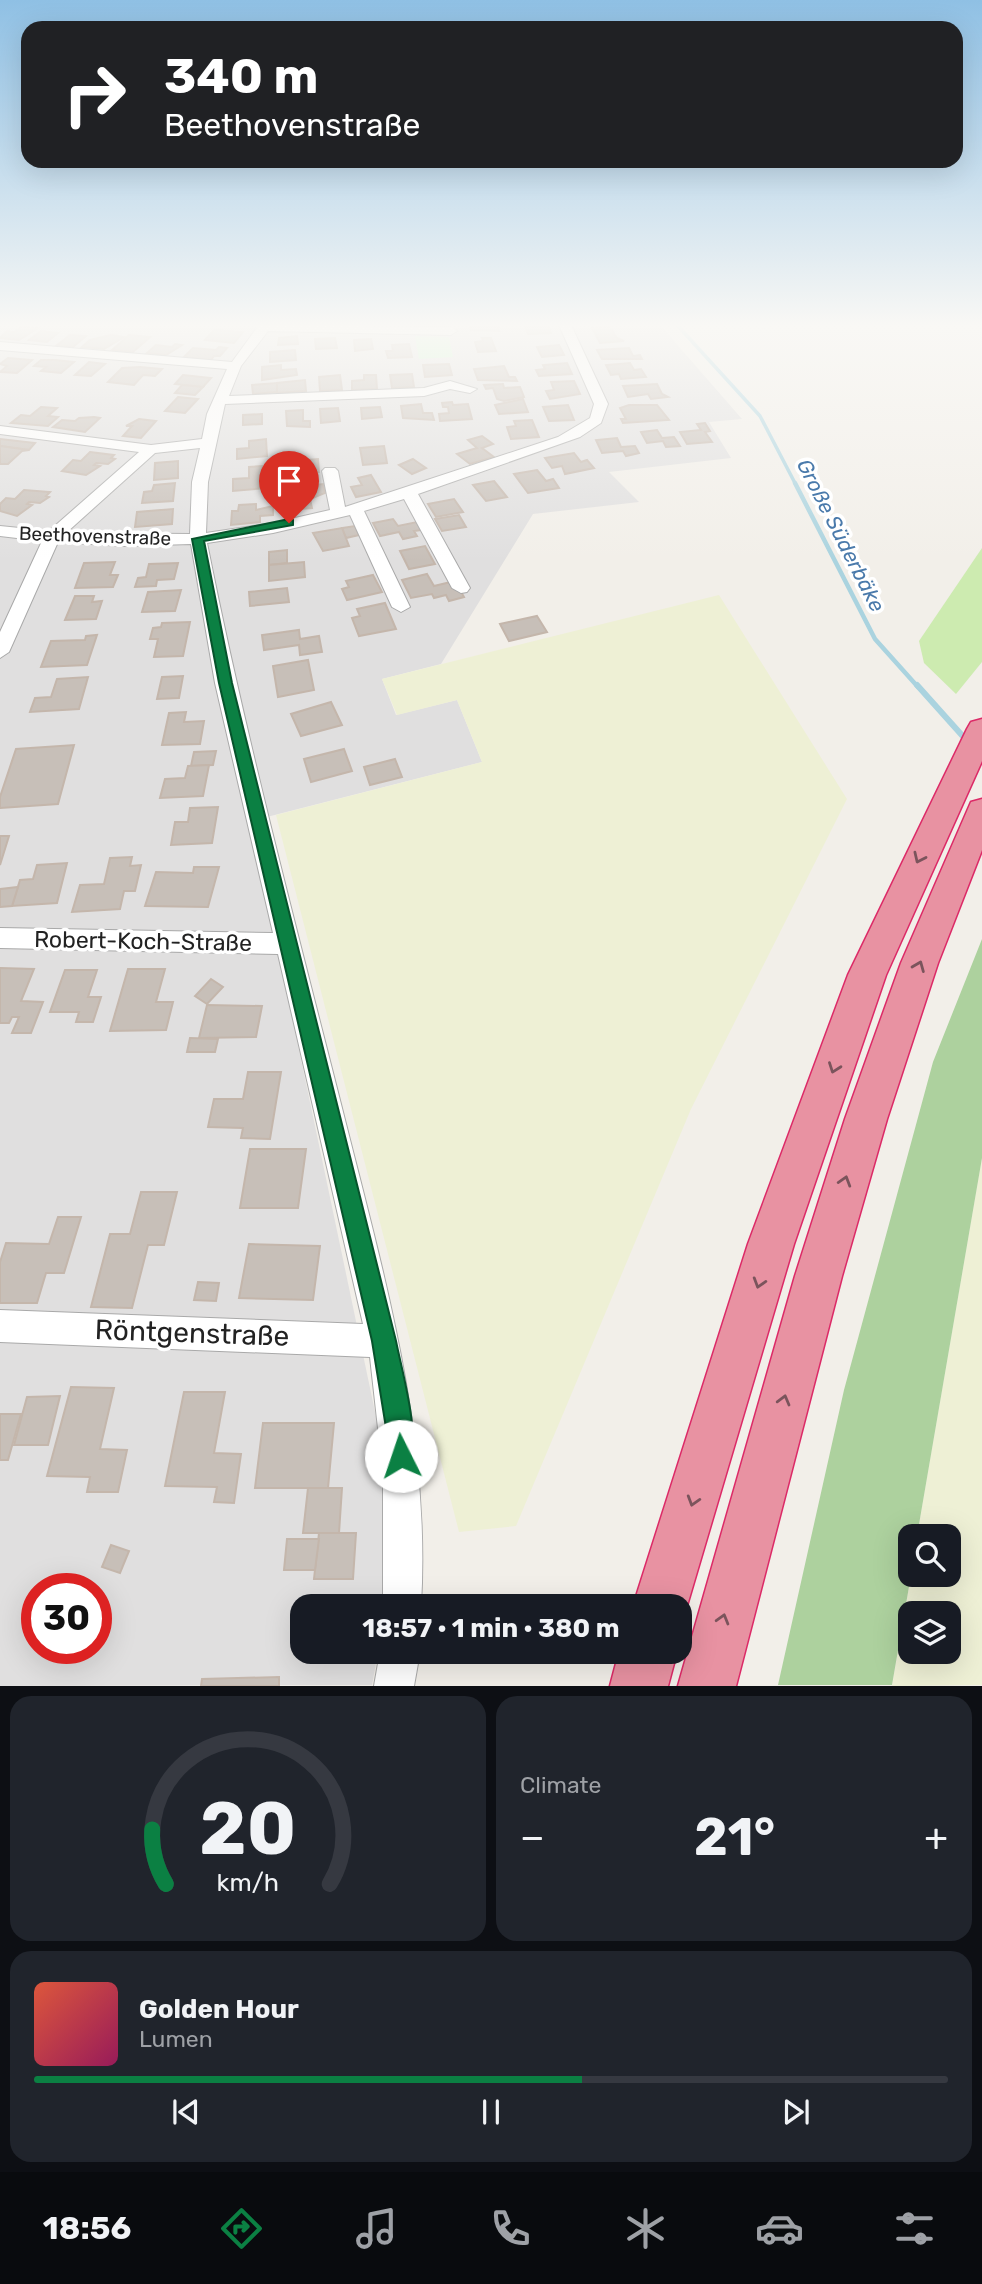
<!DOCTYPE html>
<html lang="en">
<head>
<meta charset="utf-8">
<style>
  body { margin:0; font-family:Rubik,sans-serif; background:#20242c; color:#f1f3f6; height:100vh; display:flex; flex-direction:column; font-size:26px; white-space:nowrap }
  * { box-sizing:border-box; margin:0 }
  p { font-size:23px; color:#9ea1a6 }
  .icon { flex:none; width:38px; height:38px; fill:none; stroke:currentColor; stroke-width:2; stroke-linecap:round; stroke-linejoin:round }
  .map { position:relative; height:1686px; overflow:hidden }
  .drawer { display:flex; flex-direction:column; gap:10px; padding:10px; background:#0d0f14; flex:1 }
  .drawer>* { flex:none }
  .top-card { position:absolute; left:21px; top:21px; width:942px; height:147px; border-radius:21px; box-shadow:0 7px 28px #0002; background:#202124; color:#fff; overflow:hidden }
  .fabs { position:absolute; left:898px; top:1524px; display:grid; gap:14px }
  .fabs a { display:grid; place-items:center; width:63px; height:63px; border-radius:14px; background:#171b24; box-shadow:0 7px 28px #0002; font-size:35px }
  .speed { position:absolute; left:21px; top:1573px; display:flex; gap:14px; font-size:35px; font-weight:700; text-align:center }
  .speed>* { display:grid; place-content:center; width:91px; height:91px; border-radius:50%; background:#171b24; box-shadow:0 7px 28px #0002; line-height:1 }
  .speed .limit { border:10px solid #d22; background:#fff; color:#111 }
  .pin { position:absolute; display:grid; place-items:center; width:60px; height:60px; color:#fff; margin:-72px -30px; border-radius:50% 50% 50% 0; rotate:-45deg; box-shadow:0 0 7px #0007 }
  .pin .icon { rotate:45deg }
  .me { position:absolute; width:77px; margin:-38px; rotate:356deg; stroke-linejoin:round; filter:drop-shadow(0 0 5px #0008) }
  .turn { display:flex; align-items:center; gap:24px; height:147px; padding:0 28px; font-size:32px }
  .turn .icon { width:91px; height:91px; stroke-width:2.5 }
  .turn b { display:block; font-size:49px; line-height:60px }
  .big { font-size:52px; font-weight:700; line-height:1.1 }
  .drawer .widget { flex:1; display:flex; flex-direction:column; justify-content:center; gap:10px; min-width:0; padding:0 24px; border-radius:21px; background:#20242c }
  .drawer .dial { align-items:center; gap:0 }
  .dial svg { height:182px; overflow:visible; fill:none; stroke:#363941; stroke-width:7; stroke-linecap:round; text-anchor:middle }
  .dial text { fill:#f1f3f6; stroke:none }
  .song { display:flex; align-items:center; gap:21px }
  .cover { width:84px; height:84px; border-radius:10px; background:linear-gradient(135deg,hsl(10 70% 55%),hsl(330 70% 35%)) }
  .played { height:7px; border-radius:4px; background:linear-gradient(90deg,#0b8043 60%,#363941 60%) }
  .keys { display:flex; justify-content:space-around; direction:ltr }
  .heat { display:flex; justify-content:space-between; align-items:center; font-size:38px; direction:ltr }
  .drawer .tiles { flex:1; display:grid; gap:10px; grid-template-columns:1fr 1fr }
  .widget:last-child { grid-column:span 2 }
  .trip { position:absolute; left:290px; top:1594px; width:402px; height:70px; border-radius:21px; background:#171b24; box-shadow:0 7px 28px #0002; font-weight:700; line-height:70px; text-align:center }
  .tab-bar { display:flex; height:112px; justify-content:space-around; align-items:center; background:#090b0e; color:#9ea1a6 }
  .tab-bar .icon { width:49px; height:49px }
  .tab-bar .selected { color:#0b8043 }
  .tab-bar b { font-size:32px; color:#f1f3f6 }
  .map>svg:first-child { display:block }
</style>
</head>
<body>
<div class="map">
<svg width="982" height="1686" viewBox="0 0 982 1686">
  <rect width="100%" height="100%" fill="#f2efe9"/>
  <path fill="#e0dfdf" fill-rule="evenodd" d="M0,325h660l82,94 -33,3 22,36 -122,14 30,30 -106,12 -92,150 -59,15 14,36 61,-15 25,62 -231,59 140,667 -10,118h-78v46h75l-6,33 -372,1zM37,1589h59v59h-59z"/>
  <g fill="#eef0d5" fill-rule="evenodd">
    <path d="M719,595l128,204 -156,310 -175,417 -57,6 -183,-717 206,-53 -25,-62 -60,15 -15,-36z"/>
    <path d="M982,1158v527l-90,1 19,-111h37v-39h-31zM910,1614h38v38h-38z"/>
  </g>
  <path fill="#cdebb0" d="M982,548v114l-26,32 -32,-31 -5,-22z"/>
  <path fill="#add19e" d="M982,939v219l-65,378h-7l1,39 -19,110h-114l66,-295 89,-328z"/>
  <path fill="#c8facc" d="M415,336l34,1 4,20 -34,2z"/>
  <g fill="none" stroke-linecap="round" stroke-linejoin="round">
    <path stroke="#aad3df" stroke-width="3.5" d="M677,325l83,91 36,69"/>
    <path stroke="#aad3df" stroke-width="4.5" d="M795,483l80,156 43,48"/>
    <path stroke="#aad3df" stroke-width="6" d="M917,685l51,57"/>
  </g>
  <g fill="#c7bfb8" stroke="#c4b6ab" stroke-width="2">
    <path d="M469,325l29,1 1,5 -28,-1z"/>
    <path d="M547,325l4,8 -23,1 -3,-8z"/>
    <path d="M21,327l17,1 -19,12 -19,-2 7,-7 7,1z"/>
    <path d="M610,327l7,11 7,3 -24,2 -8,-15z"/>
    <path d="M214,330l29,2 -9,11 -29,-3z"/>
    <path d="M41,331l17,2 -11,9 -18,-2z"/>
    <path d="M70,335l16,1 -13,11 -17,-1z"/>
    <path d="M111,335l13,2 -20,12 -22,-2 8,-7z"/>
    <path d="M129,335l21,2 -17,15 -21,-2z"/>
    <path d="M297,336l1,8 -20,1 1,-7z"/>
    <path d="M335,338l2,10 -21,1 -1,-10z"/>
    <path d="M482,338h9l5,13 -18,1 -3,-10 8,-1z"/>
    <path d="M371,339l2,10 -18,2 -1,-11z"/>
    <path d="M175,344l7,1 -16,10 -19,-2 9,-8 16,2z"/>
    <path d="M409,344l3,13 -24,1 -2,-7h7l-1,-6z"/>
    <path d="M559,345l5,10 -22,2 -5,-10z"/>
    <path d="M219,347l8,1 -7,8h-6l-3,4 -27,-3 9,-9 23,2z"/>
    <path d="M629,348l4,8 7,-1 2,4h-40l-5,-9z"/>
    <path d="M295,350l1,10 -26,2v-10z"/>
    <path d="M8,358l24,2 -15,13 -17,-1 7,-6 -7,-2z"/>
    <path d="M41,360h14l19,2 -13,11 -20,-2 5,-4 -12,-1z"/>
    <path d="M89,362l16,2 -14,12 -16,-1z"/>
    <path d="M567,363l5,11 -33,2 -3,-6 9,-1 -2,-4z"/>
    <path d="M630,363l4,7 7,-1 5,8 -25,2 -2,-5 -8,1 -5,-10z"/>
    <path d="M449,364l3,11 -27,2 -2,-12z"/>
    <path d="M281,365v5l15,-1 1,6 -35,5v-13z"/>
    <path d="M504,366l5,11h6l2,4 -39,-1 -4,-11z"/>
    <path d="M140,367l22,2 -7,7 -12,-1 -9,10 -26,-3 14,-14z"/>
    <path d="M412,374l2,13 -22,1 -2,-13z"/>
    <path d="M183,375l28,3 -8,9 -28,-3z"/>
    <path d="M340,375l2,15 -22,1 -1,-14z"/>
    <path d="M364,375h12l1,14 -25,1v-9l12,-1z"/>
    <path d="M305,380l1,11 -29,2v-10z"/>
    <path d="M574,381l6,13 -30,5 -4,-8 8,-1 -3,-8z"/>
    <path d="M277,383v9l-24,2 -1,-9z"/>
    <path d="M503,384l1,4 16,-1 4,10 -20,4 -7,-2 -4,-11 -7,1 -2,-4z"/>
    <path d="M657,384l5,10 6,3 -17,2 -3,-5 -20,3 -5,-11z"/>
    <path d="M182,385l21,2 -8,8 -20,-2z"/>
    <path d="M178,397l20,2 -13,14 -20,-2z"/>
    <path d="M523,399l5,13 -29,2 -4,-9z"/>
    <path d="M452,402l1,3 15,-1 4,15 -32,2 -1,-7 10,-1 -1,-6h-5l-1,-4z"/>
    <path d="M421,404l2,9h9l2,7 -31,-2 -2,-12z"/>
    <path d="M568,405l6,15 -25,1 -6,-14z"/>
    <path d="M629,405h28l12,15 -46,3 -2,-4h5l-6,-11z"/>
    <path d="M41,407l16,1 -9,8 10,1 -10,9 -37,-3 10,-8 9,1z"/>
    <path d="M380,407l2,10 -20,2 -1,-11z"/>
    <path d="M338,408l2,13 -19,2 -1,-14z"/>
    <path d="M303,410v11h7v6l-23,-1 -1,-15z"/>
    <path d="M262,414v10l-19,1v-10z"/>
    <path d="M94,417l6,1 -15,14 -32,-5 9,-7 13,1 4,-3z"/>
    <path d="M139,419l17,2 -15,17 -18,-2 9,-10h-6z"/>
    <path d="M532,420l7,17 -28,2 -4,-12 9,-1 -2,-5z"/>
    <path d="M705,423l5,8 -5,1 7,10 -25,2 -7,-12 21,-2 -4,-6z"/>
    <path d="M657,430l5,8 12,-1 6,9 -14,1 -3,-6 -16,2 -6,-11z"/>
    <path d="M482,436l11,8 -11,4 12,9 -24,7 -13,-10 20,-6 -9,-8z"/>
    <path d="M617,438l4,9 14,-1 4,7 -13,3 -3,-5 -21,2 -6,-13z"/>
    <path d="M0,439l35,4 -6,7 -29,-4z"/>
    <path d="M266,439l1,17 -30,3v-10l12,-1v-7z"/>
    <path d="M0,446l29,4 -7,1 -14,13h-8z"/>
    <path d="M384,446l3,17 -24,2 -3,-17z"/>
    <path d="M90,452l24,3 -3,3 4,1 -7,5 -12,-1 -2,2 6,1 -14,9 -24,-4 11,-11 8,1z"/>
    <path d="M574,453l7,9 6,-2 7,8 -29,6 -3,-8 -10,2 -7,-10z"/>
    <path d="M318,459l1,13 -37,3v-13z"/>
    <path d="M413,459l13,9 -14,6 -13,-9z"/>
    <path d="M178,461v17l-24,2 1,-17z"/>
    <path d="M262,466l4,22 -33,3v-12l16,-1v-11z"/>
    <path d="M537,470l9,11 7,-2 6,9 -31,5 -14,-19z"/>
    <path d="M371,475l10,17 -25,5 -5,-10 11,-2 -4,-7z"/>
    <path d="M494,481l13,16 -21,4 -13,-16z"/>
    <path d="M175,483l-2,18 -31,2 2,-11 8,-1 2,-6z"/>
    <path d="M323,484l2,9 -15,6 2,9 -24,2 -2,-18 30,-3 -1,-4z"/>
    <path d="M24,490l26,2 -4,4 3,1 -9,6 -11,-1 -2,2 5,1 -15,11 -17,-5v-7l6,-6 9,1z"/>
    <path d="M454,499l9,13 -27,5 -8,-13z"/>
    <path d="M256,504v6l17,-4v9l-13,1v6l-29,3 1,-14h6l1,-6z"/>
    <path d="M173,509l-1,15 -37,3 2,-15z"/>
    <path d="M459,515l7,12 -24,4 -7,-12z"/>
    <path d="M393,519l5,7 19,-4 5,8 -8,1 3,5 -14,3 -4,-7 -19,4 -7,-13z"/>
    <path d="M355,526l4,9 -13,3 -4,-10z"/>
    <path d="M342,528l7,18 -26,5 -10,-18z"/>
    <path d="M425,546l10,18 -26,5 -9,-18z"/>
    <path d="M287,550v13l-18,2v-13z"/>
    <path d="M115,562l-5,13h8l-5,12 -38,1 9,-25z"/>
    <path d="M304,562l1,15 -36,4v-16z"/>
    <path d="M178,563l-4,16 -17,1 -1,6 -21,1 3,-9 8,-1 3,-13z"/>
    <path d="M427,574l7,12 21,-5 9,16 -15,4 -3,-6 -12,3 -2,-4 -21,4 -9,-18z"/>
    <path d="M373,575l9,17 -35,8 -5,-11 7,-2 -3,-6z"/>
    <path d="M287,588l2,14 -39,4 -1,-14z"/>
    <path d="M181,590l-6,21 -33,1 6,-20z"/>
    <path d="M75,596h19l-2,6 10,-1 -6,18 -31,1z"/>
    <path d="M385,603l11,26 -37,7 -7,-18 8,-2 -3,-7z"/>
    <path d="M537,616l10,16 -38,9 -9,-17z"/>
    <path d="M190,622l-7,34 -29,1 4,-18h-8l3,-11 8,-1 1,-4z"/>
    <path d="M299,630l1,9 19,-3 3,16 -22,3 -1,-10 -35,5 -2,-15z"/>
    <path d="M97,635l-10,30 -46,2 10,-26 34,-1 1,-4z"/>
    <path d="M308,660l6,30 -36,7 -5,-31z"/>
    <path d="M183,676l-4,22 -22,1 5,-22z"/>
    <path d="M88,677l-9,32 -49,3 5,-14 16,-1 6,-18z"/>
    <path d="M331,702l11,23 -41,11 -10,-22z"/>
    <path d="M186,712l-2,10 20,-1 -4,23 -38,1 7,-32z"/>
    <path d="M74,745l-16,59 -58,4v-11l16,-48z"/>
    <path d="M344,749l8,22 -41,11 -7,-23z"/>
    <path d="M216,751l-3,14 -22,1 3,-14z"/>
    <path d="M395,759l7,18 -32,8 -6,-18z"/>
    <path d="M209,765l-6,31 -43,2 5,-19 20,-1 3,-12z"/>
    <path d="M218,807l-6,36 -41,2 4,-23h13l2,-14z"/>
    <path d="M0,836h9l-9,29z"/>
    <path d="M132,857l-2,9 11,-1 -6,26h-11l-4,18 -48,3 8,-27 24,-1 6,-26z"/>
    <path d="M67,863l-10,40 -45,3 8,-26 13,-1 4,-14z"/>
    <path d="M194,867h25l-11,40 -63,-1 11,-34 37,1z"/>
    <path d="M18,887l-6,19 -12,1v-18z"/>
    <path d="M0,968l34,1 -13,32 22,1 -12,31h-19l7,-16h-7l-3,6h-9z"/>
    <path d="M128,969h37l-9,33h17l-7,28 -56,1z"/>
    <path d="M65,970h32l-9,27h13l-8,25h-17l3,-10h-29z"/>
    <path d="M211,979l12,8 -16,17 -12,-8z"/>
    <path d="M207,1005l55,1 -6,31 -57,1z"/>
    <path d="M190,1038l28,1 -3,13h-28z"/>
    <path d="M248,1072h33l-11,67 -29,-1 2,-10 -35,-1 6,-28h29z"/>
    <path d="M250,1149h56l-8,59h-58z"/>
    <path d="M141,1192h36l-13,53h-16l-16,63 -41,-1 19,-73h20z"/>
    <path d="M58,1217h23l-17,56h-18l-9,30h-37v-41l6,-19 43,1z"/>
    <path d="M249,1244l71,2 -7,54 -74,-2z"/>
    <path d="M198,1282l21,1 -3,18 -22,-1z"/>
    <path d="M71,1387l43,1 -14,61 27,1 -9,42h-31l3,-15 -43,-1z"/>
    <path d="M184,1392h41l-11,61 27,1 -7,49 -20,-1 3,-15 -52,-1z"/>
    <path d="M60,1396l-12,49h-34l13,-48z"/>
    <path d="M0,1414h21l-13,46h-8z"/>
    <path d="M263,1423h71l-6,65h-73z"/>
    <path d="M308,1488h34l-3,45h-36z"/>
    <path d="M319,1533h37l-3,46h-39z"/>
    <path d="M287,1539h32l-4,31h-31z"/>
    <path d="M111,1545l18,6 -9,22 -18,-6z"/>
    <path d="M279,1677v9h-78l1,-7z"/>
  </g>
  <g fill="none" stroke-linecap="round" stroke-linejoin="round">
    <g stroke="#a9a9a9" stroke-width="2">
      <g id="minor">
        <path d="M259,325l192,2 6,4 -6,4 -183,-4 -27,35 -12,30 195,-8 26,-7 27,8 -7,4 -20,-4 -26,7 -199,8 -17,78 -2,51 67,-10 57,-13 -8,-39 3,-3h10l3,3 7,36 213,-70 32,-19 4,-14 -35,-79h12l37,79 -7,19 -21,14 -162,57 52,94 -3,4 -6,1 -9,-5 -48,-89 -40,12 46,96 -9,5 -9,-5 -42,-92 -77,18 -66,10c38,191 88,380 136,569 41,163 88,324 78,494h-38v-133l-13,-116 -370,-15v-32l363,14 -85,-370 -278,-6v-20l273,5 -58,-250 -24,-139 -68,2 -65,-4 -49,110 -9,6v-26l42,-91 -42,-5v-10l49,5 90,-79 -139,-18v-8l151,19 51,-6 5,-25 20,-45 -227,-19v-8l232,20zM200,448l-8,34 -2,52 -124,-1 89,-80z"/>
        <path d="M380,1652h40l-6,34h-40z"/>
      </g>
    </g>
    <g stroke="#dc2a67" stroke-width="3">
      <g id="highway">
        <path d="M982,719v42l-96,214 -92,269 -113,382v-20h-48l115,-362 100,-269 119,-246 4,-7z"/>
        <path d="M982,799v51l-44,113 -51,156 -45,157 -106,410h-58l117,-410 50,-157 56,-156 70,-161z"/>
        <path d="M619,1652h58l-9,34h-58z"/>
      </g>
    </g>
    <use href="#minor" fill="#fff" fill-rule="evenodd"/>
    <use href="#highway" fill="#e892a2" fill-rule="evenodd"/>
  </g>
  <defs><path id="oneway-chevron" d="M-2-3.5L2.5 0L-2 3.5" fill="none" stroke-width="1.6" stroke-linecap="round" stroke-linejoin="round" transform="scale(1.75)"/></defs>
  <g stroke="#7b545c">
    <use href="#oneway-chevron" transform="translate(919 858) rotate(115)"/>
    <use href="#oneway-chevron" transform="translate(919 966) rotate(-68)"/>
    <use href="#oneway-chevron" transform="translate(834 1068) rotate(110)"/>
    <use href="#oneway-chevron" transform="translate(845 1181) rotate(-73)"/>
    <use href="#oneway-chevron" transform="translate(759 1283) rotate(107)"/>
    <use href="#oneway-chevron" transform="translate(784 1400) rotate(-75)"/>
    <use href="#oneway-chevron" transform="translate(693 1501) rotate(107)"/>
    <use href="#oneway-chevron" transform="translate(723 1619) rotate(-74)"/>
  </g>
  <linearGradient id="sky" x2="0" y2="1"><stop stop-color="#8fc0e4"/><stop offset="0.58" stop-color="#f9f8f5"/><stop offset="1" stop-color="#f9f8f5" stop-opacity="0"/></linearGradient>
  <rect width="982" height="561" fill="url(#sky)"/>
  <path fill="#0b8043" stroke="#07532c" stroke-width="2" d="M289,519l4,1v5l-89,16 28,142 164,658c6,31 25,95 13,124l-8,3 -9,-3 -20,-124 -153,-658 -27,-144z"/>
  <g text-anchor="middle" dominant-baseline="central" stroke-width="7" stroke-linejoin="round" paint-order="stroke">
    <g font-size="19" fill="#222" stroke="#fff">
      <text transform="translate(95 536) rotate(2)">Beethovenstraße</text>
    </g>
    <g font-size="21" font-style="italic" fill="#4a7aab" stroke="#fff">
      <text transform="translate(841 535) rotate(63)">Große Süderbäke</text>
    </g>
    <g font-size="23" fill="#222" stroke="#fff">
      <text transform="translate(143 941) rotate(1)">Robert-Koch-Straße</text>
    </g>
    <g font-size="28" fill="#222" stroke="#fff">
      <text transform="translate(192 1333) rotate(2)">Röntgenstraße</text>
    </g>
  </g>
</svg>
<div class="fabs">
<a><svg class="icon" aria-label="search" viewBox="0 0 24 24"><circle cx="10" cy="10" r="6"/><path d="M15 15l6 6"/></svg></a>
<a><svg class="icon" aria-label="layers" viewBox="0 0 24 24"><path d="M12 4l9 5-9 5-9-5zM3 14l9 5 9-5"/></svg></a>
</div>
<div class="speed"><div class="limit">30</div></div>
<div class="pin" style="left:289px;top:523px;background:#d93025"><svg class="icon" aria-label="arrive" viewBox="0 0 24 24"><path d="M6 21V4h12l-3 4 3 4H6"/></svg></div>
<svg class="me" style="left:401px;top:1456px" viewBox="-20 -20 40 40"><circle r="19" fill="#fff"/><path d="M0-13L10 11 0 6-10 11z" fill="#0b8043"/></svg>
<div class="trip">18:57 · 1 min · 380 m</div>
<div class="top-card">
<div class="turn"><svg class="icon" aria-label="right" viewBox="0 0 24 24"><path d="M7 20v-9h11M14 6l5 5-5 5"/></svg><div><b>340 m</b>Beethovenstraße</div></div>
</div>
</div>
<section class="drawer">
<div class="tiles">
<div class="widget dial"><svg viewBox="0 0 100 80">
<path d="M14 69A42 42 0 1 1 86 69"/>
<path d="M14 69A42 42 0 0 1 8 45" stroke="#0b8043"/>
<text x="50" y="56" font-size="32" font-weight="700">20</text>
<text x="50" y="72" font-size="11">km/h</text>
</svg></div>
<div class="widget"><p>Climate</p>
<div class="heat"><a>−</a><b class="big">21°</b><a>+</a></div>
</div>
<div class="widget">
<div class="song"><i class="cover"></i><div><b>Golden Hour</b><p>Lumen</p></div></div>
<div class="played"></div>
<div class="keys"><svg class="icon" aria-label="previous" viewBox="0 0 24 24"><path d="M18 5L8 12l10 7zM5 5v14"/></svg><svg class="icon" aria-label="pause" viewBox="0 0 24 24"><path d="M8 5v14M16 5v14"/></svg><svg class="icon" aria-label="next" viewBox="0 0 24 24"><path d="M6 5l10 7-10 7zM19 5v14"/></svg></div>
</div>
</div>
</section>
<nav class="tab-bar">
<b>18:56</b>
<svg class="icon selected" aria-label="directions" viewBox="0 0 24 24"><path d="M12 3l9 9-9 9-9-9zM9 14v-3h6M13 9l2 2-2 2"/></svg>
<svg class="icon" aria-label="music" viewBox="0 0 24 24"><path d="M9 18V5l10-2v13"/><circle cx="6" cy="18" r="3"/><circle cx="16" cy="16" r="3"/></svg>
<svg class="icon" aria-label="phone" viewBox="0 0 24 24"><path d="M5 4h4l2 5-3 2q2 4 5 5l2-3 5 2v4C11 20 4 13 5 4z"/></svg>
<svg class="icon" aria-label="climate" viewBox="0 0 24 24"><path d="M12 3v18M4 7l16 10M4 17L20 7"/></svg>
<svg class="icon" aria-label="car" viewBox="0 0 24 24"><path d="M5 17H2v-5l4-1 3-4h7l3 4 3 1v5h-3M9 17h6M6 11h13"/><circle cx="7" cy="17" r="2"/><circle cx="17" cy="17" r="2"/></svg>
<svg class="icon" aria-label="filters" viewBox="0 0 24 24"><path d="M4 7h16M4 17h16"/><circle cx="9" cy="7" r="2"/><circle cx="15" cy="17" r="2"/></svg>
</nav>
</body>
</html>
